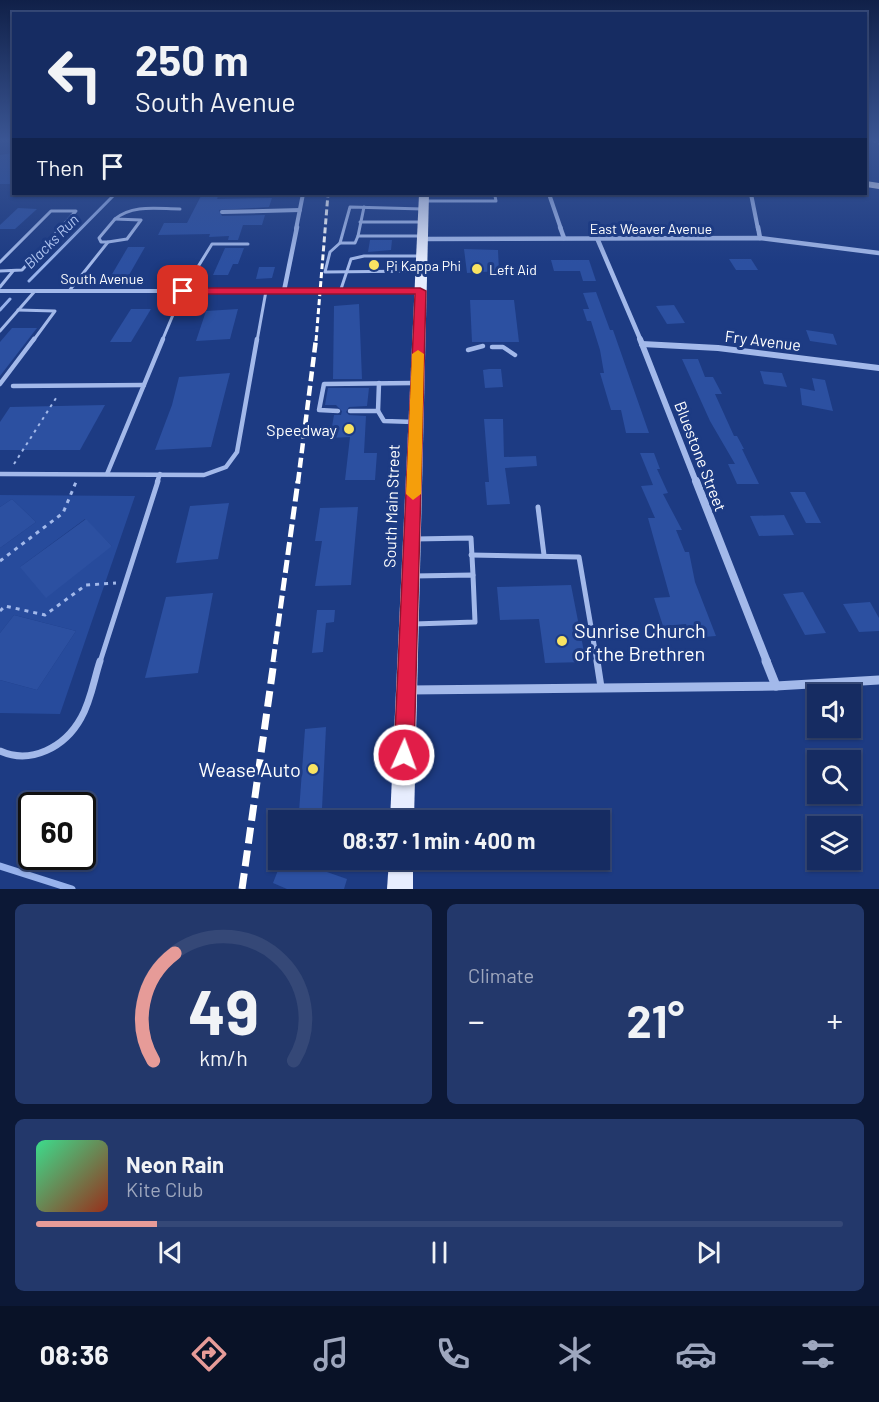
<!DOCTYPE html>
<html lang="en">
<head>
<meta charset="utf-8">
<style>
  body { margin:0; font-family:Barlow,sans-serif; background:#23386b; color:#f1f3f6; height:100vh; display:flex; flex-direction:column; font-size:22px; white-space:nowrap }
  * { box-sizing:border-box; margin:0 }
  p { font-size:20px; color:#9ea7be }
  .icon { flex:none; width:33px; height:33px; fill:none; stroke:currentColor; stroke-width:2; stroke-linecap:round; stroke-linejoin:round }
  .map { position:relative; height:889px; overflow:hidden }
  .drawer { display:flex; flex-direction:column; gap:15px; padding:15px; background:#0c1836; flex:1 }
  .drawer>* { flex:none }
  .hud { position:absolute; left:12px; top:12px; width:855px; height:183px; border-radius:0px; box-shadow:0 2px 4px #0004,0 0 0 2px #354877; background:#162c62; color:#f1f3f6; overflow:hidden }
  .controls { position:absolute; left:807px; top:684px; display:grid; gap:12px }
  .controls a { display:grid; place-items:center; width:54px; height:54px; border-radius:0px; background:#162c62; box-shadow:0 2px 4px #0004,0 0 0 2px #354877; font-size:30px }
  .speed { position:absolute; left:18px; top:792px; display:flex; gap:12px; font-size:30px; font-weight:700; text-align:center }
  .speed>* { display:grid; place-content:center; width:78px; height:78px; border-radius:50%; background:#162c62; box-shadow:0 2px 4px #0004,0 0 0 2px #354877; line-height:1 }
  .speed .limit { border:3px solid #111; border-radius:9px; background:#fff; color:#111 }
  .pin { position:absolute; display:grid; place-items:center; width:51px; height:51px; color:#fff; margin:-26px; border-radius:12px; box-shadow:0 3px 9px #0006 }
  .me { position:absolute; width:66px; margin:-33px; rotate:2deg; stroke-linejoin:round; filter:drop-shadow(0 0 4px #0008) }
  .turn { display:flex; align-items:center; gap:21px; height:126px; padding:0 24px; font-size:27px }
  .turn .icon { width:78px; height:78px; stroke-width:2.5 }
  .turn b { display:block; font-size:42px; line-height:51px }
  .then { display:flex; align-items:center; height:57px; padding:0 24px; background:#0003; gap:12px; font-size:22px }
  .big { font-size:45px; font-weight:700; line-height:1.1 }
  .drawer .widget { flex:1; display:flex; flex-direction:column; justify-content:center; gap:9px; min-width:0; padding:0 21px; border-radius:9px; background:#23386b }
  .drawer .dial { align-items:center; gap:0 }
  .dial svg { height:156px; overflow:visible; fill:none; stroke:#354877; stroke-width:7; stroke-linecap:round; text-anchor:middle }
  .dial text { fill:#f1f3f6; stroke:none }
  .song { display:flex; align-items:center; gap:18px }
  .cover { width:72px; height:72px; border-radius:9px; background:linear-gradient(135deg,hsl(150 70% 55%),hsl(10 70% 35%)) }
  .played { height:6px; border-radius:3px; background:linear-gradient(90deg,#e69b98 15%,#354877 15%) }
  .keys { display:flex; justify-content:space-around; direction:ltr }
  .heat { display:flex; justify-content:space-between; align-items:center; font-size:33px; direction:ltr }
  .drawer .tiles { flex:1; display:grid; gap:15px; grid-template-columns:1fr 1fr }
  .widget:last-child { grid-column:span 2 }
  .trip { position:absolute; left:268px; top:810px; width:342px; height:60px; border-radius:0px; background:#162c62; box-shadow:0 2px 4px #0004,0 0 0 2px #354877; font-weight:700; line-height:60px; text-align:center }
  .menu { display:flex; height:96px; justify-content:space-around; align-items:center; background:#091227; color:#9ea7be }
  .menu .icon { width:42px; height:42px }
  .menu .current { color:#e69b98 }
  .menu b { font-size:27px; color:#f1f3f6 }
  .map>svg:first-child { display:block }
</style>
</head>
<body>
<div class="map">
<svg width="879" height="889" viewBox="0 0 879 889">
  <rect width="100%" height="100%" fill="#1d3b83"/>
  <g fill="#274b9c" fill-rule="evenodd">
    <path d="M13,153v31h-13v-29z"/>
    <path d="M0,495l135,1 -75,218 -60,-1v-33l37,10 39,-59 -62,-16 -14,18v-85l36,-26 -24,-23 -12,8zM85,519l27,27 -92,21z"/>
  </g>
  <g fill="none" stroke-linecap="round" stroke-linejoin="round">
    <g stroke="#97b2ec" stroke-width="3">
      <path d="M29,281l86,-87"/>
      <path d="M0,310l10,-11"/>
    </g>
    <path stroke="#97b2ec" stroke-width="7" d="M0,866l72,23"/>
  </g>
  <g fill="#2c50a1">
    <path d="M202,194h17l-2,5 55,-1 -3,9 -50,3 3,6 43,-1 -3,10h-19l-5,15h-10l1,-4 -20,1 1,-3 -52,1 6,-12h23z"/>
    <path d="M18,208l19,1 -22,20h-15v-4z"/>
    <path d="M370,240h22l-1,10 -23,2z"/>
    <path d="M128,247h17l-16,28 -18,1z"/>
    <path d="M225,248h19l-6,16h-5l-5,11h-15z"/>
    <path d="M464,249l34,1 1,21 -32,2z"/>
    <path d="M729,259h22l7,11h-22z"/>
    <path d="M551,260h38l7,21h-13l-3,-10h-26z"/>
    <path d="M259,267h16l-3,11 -16,1z"/>
    <path d="M596,292l14,38h3l36,103h-23l-5,-23h-10l-11,-37h4l-4,-23 -9,-29h-4l-4,-12h6l-6,-16z"/>
    <path d="M470,300h44l5,42h-47z"/>
    <path d="M359,304l3,75h-29l1,-73z"/>
    <path d="M674,305l11,18 -18,1 -11,-18z"/>
    <path d="M131,309h20l-20,33h-21z"/>
    <path d="M238,309l-8,30 -34,2 10,-30z"/>
    <path d="M12,328h25l-37,48v-34z"/>
    <path d="M806,330l27,4 4,11 -27,-4z"/>
    <path d="M682,359h16l7,18h8l9,17h-7l19,42h3l7,13h-2l17,35h-22l-9,-20h7l-25,-43z"/>
    <path d="M489,369h12l2,18 -18,1 -2,-18z"/>
    <path d="M760,371l22,2 5,14 -23,-3z"/>
    <path d="M230,373l-19,74 -56,3 17,-45 7,-28z"/>
    <path d="M812,378l13,2 8,31 -31,-6 -2,-17 15,3z"/>
    <path d="M328,388h41l-2,18 -18,1 -3,5 3,3 17,1 -2,37h13l-2,27h-30l5,-43 -20,1 4,-23h7l1,-4 -6,-6h-11z"/>
    <path d="M105,405l-25,45h-80v-28l10,-15z"/>
    <path d="M484,419h19l1,38 32,-1 1,10 -32,2 5,36 -23,1 -2,-23h4z"/>
    <path d="M640,453h14l6,16h-3l11,24 -5,1 19,36h-6l9,22h4l6,30 21,54 -25,2 -5,-14 -23,2 -9,-28 16,-1 -22,-79h7l-14,-32 12,-1z"/>
    <path d="M790,492h15l16,31h-15z"/>
    <path d="M12,499l24,23 -36,26v-41z"/>
    <path d="M229,503l-11,56 -42,4 14,-57z"/>
    <path d="M358,507l-7,78 -36,1 7,-45h-7l5,-33z"/>
    <path d="M784,515l10,20 -35,1 -9,-20z"/>
    <path d="M86,519l26,27 -66,52 -26,-31z"/>
    <path d="M571,585l15,77 -41,1 -6,-44 -39,1 -3,-33z"/>
    <path d="M803,592l23,41 -21,2 -22,-41z"/>
    <path d="M213,593l-15,80 -53,5 21,-81z"/>
    <path d="M870,602l9,16v13l-20,1 -16,-28z"/>
    <path d="M317,610h18l-1,12 -8,1 -3,29 -11,1z"/>
    <path d="M14,615l62,16 -39,59 -37,-10v-47z"/>
    <path d="M326,727l-4,82 -23,3 6,-83z"/>
    <path d="M282,860l21,7 1,-3 43,15 -3,10h-57l-14,-6z"/>
  </g>
  <g fill="none" stroke-linecap="round" stroke-linejoin="round">
    <path stroke="#a3b9ea" stroke-width="1.5" stroke-dasharray="1.5 3" stroke-linecap="butt" d="M870,140l9,4"/>
    <path stroke="#a3b9ea" stroke-width="2" stroke-dasharray="3 4.5" stroke-linecap="butt" d="M14,464l44,-69"/>
    <g stroke="#a3b9ea" stroke-width="3" stroke-dasharray="4 5" stroke-linecap="butt">
      <path d="M0,561l63,-48 13,-31"/>
      <path d="M0,611l5,-5 40,9 41,-30 30,-2"/>
    </g>
    <g stroke="#a3b9ea" stroke-width="3">
      <path d="M424,201h72l-1,-5"/>
      <path d="M360,222h63"/>
      <path d="M358,236l6,-29"/>
      <path d="M422,236h-64l-3,7h-15l10,-36 73,2"/>
      <path d="M108,242h-7l-2,-4 16,-19"/>
      <path d="M340,243l-10,9 -5,20 96,-1"/>
      <path d="M0,262l51,-51h25l-54,59 -22,1"/>
      <path d="M0,287l13,-16"/>
      <path d="M69,291l39,-49 19,-3 14,-19 -26,-1c18,-15 43,-10 65,-10"/>
      <path d="M340,292l11,-33 13,-3h58"/>
      <path d="M18,310l37,1 -22,30"/>
      <path d="M0,331l35,-40"/>
      <path d="M162,341l21,-50 29,-47h36"/>
      <path d="M257,341l9,-50"/>
    </g>
    <g stroke="#a3b9ea" stroke-width="4.5">
      <path d="M492,347h11l12,8"/>
      <path d="M468,350l15,-4"/>
      <path d="M0,384l34,-45"/>
      <path d="M13,386l131,-1"/>
      <path d="M338,411l-19,-1 5,-26 90,-1"/>
      <path d="M350,411h28l6,10 30,1"/>
      <path d="M378,411l1,-28"/>
      <path d="M0,474l204,1 22,-8 11,-15 20,-113"/>
      <path d="M107,474l56,-135"/>
      <path d="M157,482l3,-8"/>
    </g>
    <g stroke="#a3b9ea" stroke-width="5">
      <path d="M538,507l6,48"/>
      <path d="M415,539l56,-1 2,37"/>
      <path d="M471,555l108,2 18,105"/>
      <path d="M414,576l59,-1 2,47 -61,2"/>
      <path d="M100,662l58,-181"/>
    </g>
    <g stroke="#a3b9ea" stroke-width="7">
      <path d="M597,661l4,26"/>
      <path d="M0,751c31,14 65,-4 81,-33 10,-17 13,-39 19,-57"/>
    </g>
    <g stroke="#a3b9ea" stroke-width="4">
      <path d="M549,194l12,35"/>
      <path d="M751,194l7,35"/>
      <path d="M222,212l78,-2"/>
      <path d="M296,229l7,-35"/>
    </g>
    <g stroke="#a3b9ea" stroke-width="4.5">
      <path d="M560,227l4,11"/>
      <path d="M758,227l2,11"/>
      <path d="M597,238l44,103"/>
      <path d="M422,239l338,-1 119,15"/>
      <path d="M284,291l13,-64"/>
    </g>
    <g stroke="#a3b9ea" stroke-width="6">
      <path d="M640,339l56,143"/>
      <path d="M642,344l76,4 161,20"/>
    </g>
    <path stroke="#a3b9ea" stroke-width="8" d="M696,481l71,181"/>
    <g stroke="#a3b9ea" stroke-width="9">
      <path d="M766,661l10,25"/>
      <path d="M409,690l367,-4 103,-6"/>
    </g>
    <path fill="#a3b9ea" fill-rule="evenodd" d="M0,289h420l4,2 -4,2h-420z"/>
    <g fill="#e7edfe" fill-rule="evenodd">
      <path d="M866,181l13,2v6l-13,-2z"/>
      <path d="M419,194h10l-15,626h-24z"/>
      <path d="M389,860h24v29h-26z"/>
    </g>
    <path stroke="#fff" stroke-width="3" stroke-dasharray="6 3" stroke-linecap="butt" d="M316,341l12,-147"/>
    <path stroke="#fff" stroke-width="4.5" stroke-dasharray="10 4.5" stroke-linecap="butt" d="M298,482l18,-143"/>
    <path stroke="#fff" stroke-width="5" stroke-dasharray="13 5" stroke-linecap="butt" d="M273,662l25,-181"/>
    <path stroke="#fff" stroke-width="7" stroke-dasharray="16 7" stroke-linecap="butt" d="M242,889l32,-228"/>
  </g>
  <linearGradient id="sky" x2="0" y2="1"><stop stop-color="#102048"/><stop offset="0.53" stop-color="#3a5593"/><stop offset="1" stop-color="#3a5593" stop-opacity="0"/></linearGradient>
  <rect width="879" height="264" fill="url(#sky)"/>
  <path fill="#e11d48" stroke="#92132f" stroke-width="1.5" d="M420,288l6,3 -12,464 -3,7 -7,3 -7,-3 -3,-7 21,-461h-232l-5,-3 5,-3z"/>
  <path fill="#f59e0b" d="M418,350l6,4 -3,140 -8,6 -7,-6 6,-140z"/>
  <g fill="#f9e362" stroke="#1d3b83" stroke-width="2">
    <circle cx="374" cy="265" r="6"/>
    <circle cx="477" cy="269" r="6"/>
    <circle cx="349" cy="429" r="6"/>
    <circle cx="562" cy="641" r="6"/>
    <circle cx="313" cy="769" r="6"/>
  </g>
  <g text-anchor="middle" dominant-baseline="central" stroke-width="6" stroke-linejoin="round" paint-order="stroke">
    <g font-size="14" fill="#fff" stroke="#1d3b83">
      <text x="651" y="228">East Weaver Avenue</text>
      <text x="102" y="278">South Avenue</text>
    </g>
    <g font-size="14" fill="#fff" stroke="#1d3b83" text-anchor="start">
      <text x="386" y="265">Pi Kappa Phi</text>
      <text x="489" y="269">Left Aid</text>
    </g>
    <g font-size="15" font-style="italic" fill="#afc4f1" stroke="#1d3b83">
      <text transform="translate(51 241) rotate(-45)">Blacks Run</text>
    </g>
    <g font-size="16" fill="#fff" stroke="#1d3b83">
      <text transform="translate(763 340) rotate(7)">Fry Avenue</text>
      <text transform="translate(701 456) rotate(69)">Bluestone Street</text>
      <text transform="translate(391 506) rotate(-88)">South Main Street</text>
    </g>
    <g font-size="16" fill="#fff" stroke="#1d3b83" text-anchor="end">
      <text x="337" y="429">Speedway</text>
    </g>
    <g font-size="20" fill="#fff" stroke="#1d3b83" text-anchor="start">
      <text x="574" y="630">Sunrise Church<tspan x="574" dy="23">of the Brethren</tspan></text>
      <text x="301" y="769" text-anchor="end">Wease Auto</text>
    </g>
  </g>
</svg>
<div class="controls">
<a><svg class="icon" aria-label="sound" viewBox="0 0 24 24"><path d="M4 9h4l5-4v14l-5-4H4zM17 9q2 3 0 6"/></svg></a>
<a><svg class="icon" aria-label="search" viewBox="0 0 24 24"><circle cx="10" cy="10" r="6"/><path d="M15 15l6 6"/></svg></a>
<a><svg class="icon" aria-label="layers" viewBox="0 0 24 24"><path d="M12 4l9 5-9 5-9-5zM3 14l9 5 9-5"/></svg></a>
</div>
<div class="speed"><div class="limit">60</div></div>
<div class="pin" style="left:183px;top:291px;background:#d93025"><svg class="icon" aria-label="arrive" viewBox="0 0 24 24"><path d="M6 21V4h12l-3 4 3 4H6"/></svg></div>
<svg class="me" style="left:404px;top:755px" viewBox="-20 -20 40 40"><circle r="17" fill="#e11d48" stroke="#fff" stroke-width="3"/><path d="M0-11L8 9 0 5-8 9z" fill="#fff"/></svg>
<div class="trip">08:37 · 1 min · 400 m</div>
<div class="hud">
<div class="turn"><svg class="icon" aria-label="left" viewBox="0 0 24 24"><path d="M17 20v-9H6M10 6l-5 5 5 5"/></svg><div><b>250 m</b>South Avenue</div></div>
<div class="then">Then<svg class="icon" aria-label="arrive" viewBox="0 0 24 24"><path d="M6 21V4h12l-3 4 3 4H6"/></svg></div>
</div>
</div>
<section class="drawer">
<div class="tiles">
<div class="widget dial"><svg viewBox="0 0 100 80">
<path d="M14 69A42 42 0 1 1 86 69"/>
<path d="M14 69A42 42 0 0 1 25 14" stroke="#e69b98"/>
<text x="50" y="56" font-size="32" font-weight="700">49</text>
<text x="50" y="72" font-size="11">km/h</text>
</svg></div>
<div class="widget"><p>Climate</p>
<div class="heat"><a>−</a><b class="big">21°</b><a>+</a></div>
</div>
<div class="widget">
<div class="song"><i class="cover"></i><div><b>Neon Rain</b><p>Kite Club</p></div></div>
<div class="played"></div>
<div class="keys"><svg class="icon" aria-label="previous" viewBox="0 0 24 24"><path d="M18 5L8 12l10 7zM5 5v14"/></svg><svg class="icon" aria-label="pause" viewBox="0 0 24 24"><path d="M8 5v14M16 5v14"/></svg><svg class="icon" aria-label="next" viewBox="0 0 24 24"><path d="M6 5l10 7-10 7zM19 5v14"/></svg></div>
</div>
</div>
</section>
<nav class="menu">
<b>08:36</b>
<svg class="icon current" aria-label="directions" viewBox="0 0 24 24"><path d="M12 3l9 9-9 9-9-9zM9 14v-3h6M13 9l2 2-2 2"/></svg>
<svg class="icon" aria-label="music" viewBox="0 0 24 24"><path d="M9 18V5l10-2v13"/><circle cx="6" cy="18" r="3"/><circle cx="16" cy="16" r="3"/></svg>
<svg class="icon" aria-label="phone" viewBox="0 0 24 24"><path d="M5 4h4l2 5-3 2q2 4 5 5l2-3 5 2v4C11 20 4 13 5 4z"/></svg>
<svg class="icon" aria-label="climate" viewBox="0 0 24 24"><path d="M12 3v18M4 7l16 10M4 17L20 7"/></svg>
<svg class="icon" aria-label="car" viewBox="0 0 24 24"><path d="M5 17H2v-5l4-1 3-4h7l3 4 3 1v5h-3M9 17h6M6 11h13"/><circle cx="7" cy="17" r="2"/><circle cx="17" cy="17" r="2"/></svg>
<svg class="icon" aria-label="filters" viewBox="0 0 24 24"><path d="M4 7h16M4 17h16"/><circle cx="9" cy="7" r="2"/><circle cx="15" cy="17" r="2"/></svg>
</nav>
</body>
</html>
